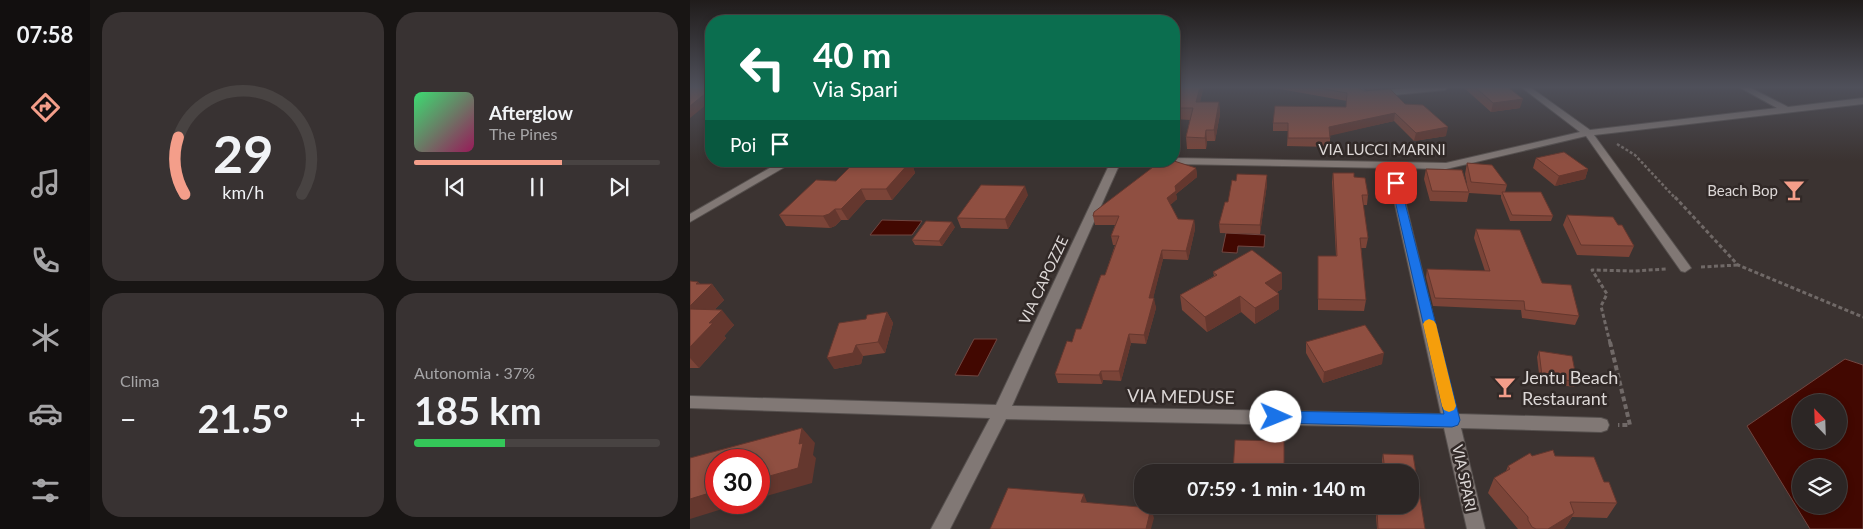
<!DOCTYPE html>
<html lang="it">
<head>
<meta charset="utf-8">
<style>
  body { margin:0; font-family:Lato,sans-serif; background:#383232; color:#f1f3f6; height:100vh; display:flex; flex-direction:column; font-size:19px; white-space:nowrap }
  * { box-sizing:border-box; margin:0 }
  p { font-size:16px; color:#a6a5a7 }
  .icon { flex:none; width:28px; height:28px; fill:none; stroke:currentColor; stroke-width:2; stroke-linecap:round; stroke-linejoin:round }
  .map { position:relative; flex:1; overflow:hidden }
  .details { display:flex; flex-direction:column; gap:12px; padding:12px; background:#181514; width:600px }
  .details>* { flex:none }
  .banner { position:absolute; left:15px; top:15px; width:475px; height:152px; border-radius:20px; box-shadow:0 2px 8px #0003,0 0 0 1px #484342; background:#0b6e4f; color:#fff; overflow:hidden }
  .needle { width:32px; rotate:337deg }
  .fabs { position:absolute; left:1102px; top:394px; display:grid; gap:10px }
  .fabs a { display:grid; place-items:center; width:55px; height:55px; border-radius:50%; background:#2c2625; box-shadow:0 2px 8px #0003,0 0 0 1px #484342; font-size:25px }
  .speed { position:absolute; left:15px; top:449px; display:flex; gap:10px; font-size:25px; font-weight:700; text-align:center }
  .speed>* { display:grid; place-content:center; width:65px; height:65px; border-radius:50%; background:#2c2625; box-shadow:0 2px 8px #0003,0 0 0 1px #484342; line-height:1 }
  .speed .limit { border:8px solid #d22; background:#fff; color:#111 }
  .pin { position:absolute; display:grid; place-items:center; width:42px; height:42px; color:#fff; margin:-21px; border-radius:10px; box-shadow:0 2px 8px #0006 }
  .me { position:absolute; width:55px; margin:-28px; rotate:91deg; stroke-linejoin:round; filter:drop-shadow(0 0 4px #0008) }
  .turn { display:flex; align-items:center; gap:18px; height:105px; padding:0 25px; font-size:22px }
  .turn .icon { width:65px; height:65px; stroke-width:2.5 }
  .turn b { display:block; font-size:35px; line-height:42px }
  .then { display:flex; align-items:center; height:48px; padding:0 25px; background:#0003; gap:10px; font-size:19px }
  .big { font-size:38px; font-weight:700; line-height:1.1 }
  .details .widget { flex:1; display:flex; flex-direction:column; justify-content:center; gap:8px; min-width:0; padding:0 18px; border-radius:20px; background:#383232 }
  .details .dial { align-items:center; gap:0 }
  .dial svg { height:130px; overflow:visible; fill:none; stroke:#484342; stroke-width:7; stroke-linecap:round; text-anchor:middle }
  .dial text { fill:#f1f3f6; stroke:none }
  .song { display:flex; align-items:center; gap:15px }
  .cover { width:60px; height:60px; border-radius:8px; background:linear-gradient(135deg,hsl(140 70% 55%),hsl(330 70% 35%)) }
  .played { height:5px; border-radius:2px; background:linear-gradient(90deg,#f49e8a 60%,#484342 60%) }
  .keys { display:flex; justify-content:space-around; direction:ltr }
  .heat { display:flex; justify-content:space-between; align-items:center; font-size:28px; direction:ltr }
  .charge { height:8px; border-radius:4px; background:linear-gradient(90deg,#34c759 37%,#484342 0) }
  .details .tiles { flex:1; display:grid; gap:12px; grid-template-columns:repeat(2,1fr) }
  .trip { position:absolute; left:444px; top:464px; width:285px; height:50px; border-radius:20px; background:#2c2625; box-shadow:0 2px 8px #0003,0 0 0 1px #484342; font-weight:700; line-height:50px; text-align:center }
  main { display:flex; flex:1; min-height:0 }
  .dock { display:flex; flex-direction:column; width:90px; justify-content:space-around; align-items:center; background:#120f0f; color:#a6a5a7 }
  .dock .icon { width:35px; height:35px }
  .dock .current { color:#f49e8a }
  .dock b { font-size:22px; color:#f1f3f6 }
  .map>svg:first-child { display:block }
</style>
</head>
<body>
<main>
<nav class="dock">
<b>07:58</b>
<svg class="icon current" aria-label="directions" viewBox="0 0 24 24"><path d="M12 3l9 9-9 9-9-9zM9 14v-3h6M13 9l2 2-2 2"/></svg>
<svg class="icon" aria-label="music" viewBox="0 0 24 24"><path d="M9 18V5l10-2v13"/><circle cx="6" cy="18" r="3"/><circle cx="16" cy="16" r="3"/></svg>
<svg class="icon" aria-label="phone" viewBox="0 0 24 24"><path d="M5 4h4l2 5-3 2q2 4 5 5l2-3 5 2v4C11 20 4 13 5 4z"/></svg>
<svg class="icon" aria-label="climate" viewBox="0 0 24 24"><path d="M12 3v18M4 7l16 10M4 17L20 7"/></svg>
<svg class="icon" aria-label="car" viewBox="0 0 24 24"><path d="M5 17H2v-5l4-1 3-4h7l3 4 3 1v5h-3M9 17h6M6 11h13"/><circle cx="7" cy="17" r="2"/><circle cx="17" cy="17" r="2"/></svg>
<svg class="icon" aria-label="filters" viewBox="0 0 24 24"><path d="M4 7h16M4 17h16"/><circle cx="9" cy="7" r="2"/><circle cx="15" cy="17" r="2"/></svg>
</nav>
<section class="details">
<div class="tiles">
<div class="widget dial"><svg viewBox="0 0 100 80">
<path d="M14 69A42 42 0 1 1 86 69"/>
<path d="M14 69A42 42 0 0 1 10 34" stroke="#f49e8a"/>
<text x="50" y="56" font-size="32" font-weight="700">29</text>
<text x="50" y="72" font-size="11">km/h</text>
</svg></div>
<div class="widget">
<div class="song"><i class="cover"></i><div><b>Afterglow</b><p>The Pines</p></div></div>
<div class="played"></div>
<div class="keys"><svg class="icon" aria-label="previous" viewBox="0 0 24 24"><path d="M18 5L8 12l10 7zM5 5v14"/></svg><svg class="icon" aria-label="pause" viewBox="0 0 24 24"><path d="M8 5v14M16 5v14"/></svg><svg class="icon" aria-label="next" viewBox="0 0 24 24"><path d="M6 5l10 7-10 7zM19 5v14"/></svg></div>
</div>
<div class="widget"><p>Clima</p>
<div class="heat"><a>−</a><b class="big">21.5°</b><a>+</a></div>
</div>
<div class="widget"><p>Autonomia · 37%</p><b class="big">185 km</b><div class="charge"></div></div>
</div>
</section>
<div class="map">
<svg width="1173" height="529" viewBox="0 0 1173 529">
  <rect width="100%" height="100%" fill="#3b3331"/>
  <g fill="#420801" stroke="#704641" fill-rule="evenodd">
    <path d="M192,220l40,1 -10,14h-42z"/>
    <path d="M536,233l39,2 -1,12 -26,-1 -1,7 -15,-1z"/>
    <path d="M284,339h23l-19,37 -23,-1z"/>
    <path d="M1155,359l18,6v164h-53l-63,-103zM1111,402h38v38h-38zM1111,468h38v37h-38z"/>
  </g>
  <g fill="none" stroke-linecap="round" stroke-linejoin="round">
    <g stroke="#56504e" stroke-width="2">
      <g id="minor">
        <path d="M662,87h9l5,5 56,-5h27l-4,3 -81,8z"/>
        <path d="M831,87h9l60,43 187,-22 -38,-21h10l39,20 75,-9v6l-269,31 95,130 2,3 -6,4 -4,-1 -95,-135 -140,33 -49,-1 60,246 144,4 6,2 2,5 -2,5 -6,2 -140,-4 24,101h-18l-23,-101 -438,-9 -56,110h-19l59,-111 -300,-10v-12l306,9 115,-244h10l-109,245 429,8 -54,-246 -213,-4 -5,-3h5v-3l272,5 134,-31z"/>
        <path d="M92,161h13l-105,61v-8z"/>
      </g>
    </g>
    <path stroke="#706967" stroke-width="2.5" stroke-dasharray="3 2" stroke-linecap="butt" d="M927,144l18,11 41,44"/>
    <g stroke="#706967" stroke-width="3" stroke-dasharray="4 2.5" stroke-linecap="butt">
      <path d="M985,197l63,68 125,52"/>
      <path d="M1011,267l37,-2"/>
      <path d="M920,343l-9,-37 6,-12 -15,-24 42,1 33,-2"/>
    </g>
    <path stroke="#706967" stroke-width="4" stroke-dasharray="5 3" stroke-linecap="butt" d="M920,342l20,83h-12"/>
    <use href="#minor" fill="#817875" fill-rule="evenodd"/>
  </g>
  <g fill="#7b4438">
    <path d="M0,87h21v14z"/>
    <path d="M484,87h29v2l-3,13h19l1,12 -5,27h-8l-1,8h-19l-1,-12 4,-17 -16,-1z"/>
    <path d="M579,87h89l6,4 41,13 41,32 -32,5 -20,-20 -64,14v12l-43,-1 1,-15h-15v-8l73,-16 1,-6z"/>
    <path d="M673,87h17v2l-13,1z"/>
    <path d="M773,87h45l12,21 -29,4z"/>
    <path d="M846,158l52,11 -3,10 -30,7 -22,-18z"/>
    <path d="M777,163l40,22 -2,7 48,24 -2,5h-41l-9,-23v-3l-32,-2 -2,9 -37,-1 -6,-22 2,-10 41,15 -2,-10z"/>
    <path d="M223,167l2,6 -23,27h-26l-18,20h-7l-6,6 -5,2 -44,-2 -7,-11 57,-34z"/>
    <path d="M506,168l1,9 -21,17 1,5 -7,6 8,14 16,1 1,9 -7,31 -25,-1 -10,39 3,10 -10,36 -15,-1 -10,38 -18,-1 -1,4 -44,-1 -3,-9 17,-32 9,-13 24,-54 10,-30h-2l-2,-9 4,-11h-20l-2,-9z"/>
    <path d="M643,173l21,4 14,18 -1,10h-4l5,33 -2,10h-5l5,52 -2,11 -46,-1v-54h18l-4,-74z"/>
    <path d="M577,175v9l-7,50 -40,-1 -1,-9 17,-43z"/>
    <path d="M338,195l-20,34 -47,-1 -4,-10z"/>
    <path d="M877,215l51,10 16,21 -5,11 -52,-2 -14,-30z"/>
    <path d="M265,227l-13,19 -27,-1 -3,-5z"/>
    <path d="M786,229l66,54 37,33 -4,9 -53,-7 -1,-8 -88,-4 -7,-29 1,-8 58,2 -11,-33z"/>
    <path d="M523,272l69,1v16l-5,3 2,2v15l-24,15 -14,-12 -34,20 -25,-22 -2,-15 34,-19z"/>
    <path d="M0,281l8,1 2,2h12l12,16 -9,9 19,16 -10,11 2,2 -27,30h-9z"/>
    <path d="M197,312l6,11 -8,30 -22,3 -2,8 -27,5z"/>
    <path d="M616,342l76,22 -59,19 -17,-30z"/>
    <path d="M849,351l38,31 -3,5 -34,-5 -3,-25z"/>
    <path d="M693,454l30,1 12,74h-48l-1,-12 1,-6 10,1 -1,-7h24v-33h-27l-1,-12z"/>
    <path d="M842,456h23l49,26 13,21 -10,15 -35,-1 -7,11 -2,1h-45l-30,-36 6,-15 12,-7 2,-5z"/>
  </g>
  <g fill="#64372e">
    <path d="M510,87h3v2l-6,24 -1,-11z"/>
    <path d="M16,93l5,8 -21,17v-12z"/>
    <path d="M833,99l-3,9 -29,4 2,-9z"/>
    <path d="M529,102l1,12 -5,27 -1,-11z"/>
    <path d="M705,113l-1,8 -65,15v-9z"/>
    <path d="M758,127l-2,9 -32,5 2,-8z"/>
    <path d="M516,130l1,11 -1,8 -1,-11z"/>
    <path d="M214,161h13l-4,6 2,6 -23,27 -6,-11z"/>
    <path d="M506,168l1,9 -21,17 1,5 -9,8 -1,-9 8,-12z"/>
    <path d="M898,169l-3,10 -30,7 4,-10z"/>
    <path d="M577,175v9l-7,50v-9z"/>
    <path d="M335,186l3,9 -20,34 -3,-10z"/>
    <path d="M171,189l5,11 -18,20 -7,-11z"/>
    <path d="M145,209l6,11 -6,6 -5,2 -7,-12z"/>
    <path d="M504,220l1,9 -7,31 -2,-9z"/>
    <path d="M262,222l3,5 -13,19 -3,-5z"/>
    <path d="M472,250l1,9 -12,48 -2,-9z"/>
    <path d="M592,273v16l-16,9 -1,-15z"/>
    <path d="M8,282l7,9 7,-7 12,16 -24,24 -10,-12v-6l6,-22z"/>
    <path d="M589,294v15l-24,15v-16z"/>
    <path d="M550,296l1,16 -34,20 -2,-15z"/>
    <path d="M464,298l2,10 -10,36 -2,-9z"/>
    <path d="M32,310l12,15 -10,11 2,2 -27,30 -9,-10v-11l19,-24z"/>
    <path d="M197,312l6,11 -8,30 -7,-11z"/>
    <path d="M439,334l2,9 -10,38 -2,-10z"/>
    <path d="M166,345l7,11 -2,8 -27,5 -7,-11z"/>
    <path d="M694,353l-2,11 -59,19 1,-11z"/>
    <path d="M411,371l2,9 -1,4 -3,-9z"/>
    <path d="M112,428l13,15 -2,12 3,3 -4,25 -53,15v-19l40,-35z"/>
    <path d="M26,491v11h29l-55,17v-20z"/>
    <path d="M394,494l4,11 -7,-3z"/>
    <path d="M461,508l3,10 -3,11h-5z"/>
    <path d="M884,513l-9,15 -2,1h-15z"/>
  </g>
  <g fill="#8f4f41" stroke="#64372e">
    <path d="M0,87h21v7l-5,-1 -16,13z"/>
    <path d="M484,87h26l-4,15h23l-5,28h-8l-1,8 -19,-1 7,-29h-19z"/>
    <path d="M624,87h44l6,4 26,-2 15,15 18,1 25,22 -32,6 -21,-20 -66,14 1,11h-42v-15h-15l2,-17 71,1 1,-14z"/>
    <path d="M785,87h33l15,12 -30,4z"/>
    <path d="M874,152l24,17 -29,7 -23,-18z"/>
    <path d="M166,161h48l-1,1h7l-24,27h-25l-20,20h-6l-6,5 -6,2 -44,-1 37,-35 20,1z"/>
    <path d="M471,161h13l22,7 -21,18 1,5 -9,7 11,21 16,1 -8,31 -24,-1 -13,48h5l-10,37 -15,-1 -10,37h-18l-2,4 -44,-1 12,-33 5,1 4,-13h5l20,-54h4l14,-39h-8l8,-20h-26l1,-4z"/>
    <path d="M777,163l25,2 15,20 -36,-3z"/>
    <path d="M736,169l36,1 7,22 -37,-1z"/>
    <path d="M643,173h21v4l11,1 3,17h-6l6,43h-8l6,62 -48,-1v-43h19z"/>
    <path d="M547,174l30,1 -7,50 -41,-1 6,-22h3l4,-22 4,1z"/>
    <path d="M291,185l44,1 -20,33 -48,-1z"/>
    <path d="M812,192h39l12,24 -41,-1z"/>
    <path d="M877,215l46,2 5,8h4l12,21 -53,-1z"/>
    <path d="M236,221l26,1 -13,19 -27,-1z"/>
    <path d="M786,229l44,1 22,53 29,2 8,31 -54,-6 -1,-9 -89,-3 -8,-29 63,2z"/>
    <path d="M562,250l30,23 -17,10 14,11 -24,14 -15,-12 -35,21 -25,-22 37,-20 -4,-3z"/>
    <path d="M0,281l8,1 -2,2h16l-22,22z"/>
    <path d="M0,309l32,1 -13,13h4l-23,24z"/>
    <path d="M197,312l-9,30 -22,3 -3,8 -26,5 12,-35 27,-4 1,-4z"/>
    <path d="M675,325l19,28 -60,19 -18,-30z"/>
    <path d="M849,351l33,5 5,26 -35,-6z"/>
    <path d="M112,428l-3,16 4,-1 -5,25 -39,11v-19h-43v31l-26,8v-41z"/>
    <path d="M545,440l49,1v31h-51z"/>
    <path d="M863,450l2,6 39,1 10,25h5l8,21 -47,-1 4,11 -26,16h-12l-4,-2 -4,-7v-3l-34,-39 16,-9 -2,-3 22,-13 2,3z"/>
    <path d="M693,454l30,1 12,74h-47l-1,-18 12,1 -1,-7h22v-33h-25z"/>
    <path d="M318,488l76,6 -3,8 70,6 -5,21h-156z"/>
  </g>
  <linearGradient id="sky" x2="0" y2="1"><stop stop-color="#201c1b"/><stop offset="0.54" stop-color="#4f505a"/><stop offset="1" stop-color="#4f505a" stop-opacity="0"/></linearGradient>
  <rect width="1173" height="161" fill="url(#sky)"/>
  <path fill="#1a73e8" stroke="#114b97" d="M706,180l4,3 60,237 -2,5 -6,2 -176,-4 -6,-1 -2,-5 2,-4 6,-2 168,3 -53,-231z"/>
  <path fill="#f59e0b" d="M739,319l5,2 2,3 20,82 -2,4 -5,2 -5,-2 -2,-4 -19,-82 2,-3z"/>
  <defs>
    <g id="bar-bare" transform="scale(1.725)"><path d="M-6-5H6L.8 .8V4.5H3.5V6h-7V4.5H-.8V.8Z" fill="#f49e8a" stroke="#312927" stroke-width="2.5" paint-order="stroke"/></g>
  </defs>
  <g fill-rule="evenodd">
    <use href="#bar-bare" x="1104" y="190"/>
    <use href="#bar-bare" x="815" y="387"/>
  </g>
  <g text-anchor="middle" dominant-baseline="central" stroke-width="5" stroke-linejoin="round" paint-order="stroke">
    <g font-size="15" fill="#dcd7d6" stroke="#312927">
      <text x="692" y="149">VIA LUCCI MARINI</text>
      <text transform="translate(353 280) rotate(-65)">VIA CAPOZZE</text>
      <text transform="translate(775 478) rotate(78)">VIA SPARI</text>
    </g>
    <g font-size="15" fill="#dcd7d6" stroke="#312927" text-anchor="end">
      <text x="1088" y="190">Beach Bop</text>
    </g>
    <g font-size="18" fill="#dcd7d6" stroke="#312927" text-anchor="start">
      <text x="832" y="377">Jentu Beach<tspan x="832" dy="21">Restaurant</tspan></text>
    </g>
    <g font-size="18" fill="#dcd7d6" stroke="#312927">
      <text transform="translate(491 396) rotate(1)">VIA MEDUSE</text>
    </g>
  </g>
</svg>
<div class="fabs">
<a><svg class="needle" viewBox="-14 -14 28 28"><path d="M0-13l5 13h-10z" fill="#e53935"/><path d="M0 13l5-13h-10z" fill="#a6a5a7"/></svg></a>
<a><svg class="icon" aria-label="layers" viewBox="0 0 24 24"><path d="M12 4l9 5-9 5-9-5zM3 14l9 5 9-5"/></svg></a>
</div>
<div class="speed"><div class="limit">30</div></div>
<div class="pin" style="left:706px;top:183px;background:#d93025"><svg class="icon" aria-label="arrive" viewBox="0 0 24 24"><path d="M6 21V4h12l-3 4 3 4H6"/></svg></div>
<svg class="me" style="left:586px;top:417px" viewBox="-20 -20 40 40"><circle r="19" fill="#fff"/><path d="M0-13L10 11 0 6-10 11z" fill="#1a73e8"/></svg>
<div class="trip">07:59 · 1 min · 140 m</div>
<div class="banner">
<div class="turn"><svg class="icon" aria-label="left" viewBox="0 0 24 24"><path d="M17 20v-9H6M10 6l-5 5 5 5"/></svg><div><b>40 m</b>Via Spari</div></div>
<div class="then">Poi<svg class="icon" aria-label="arrive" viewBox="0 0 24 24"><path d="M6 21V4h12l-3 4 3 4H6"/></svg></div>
</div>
</div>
</main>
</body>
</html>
